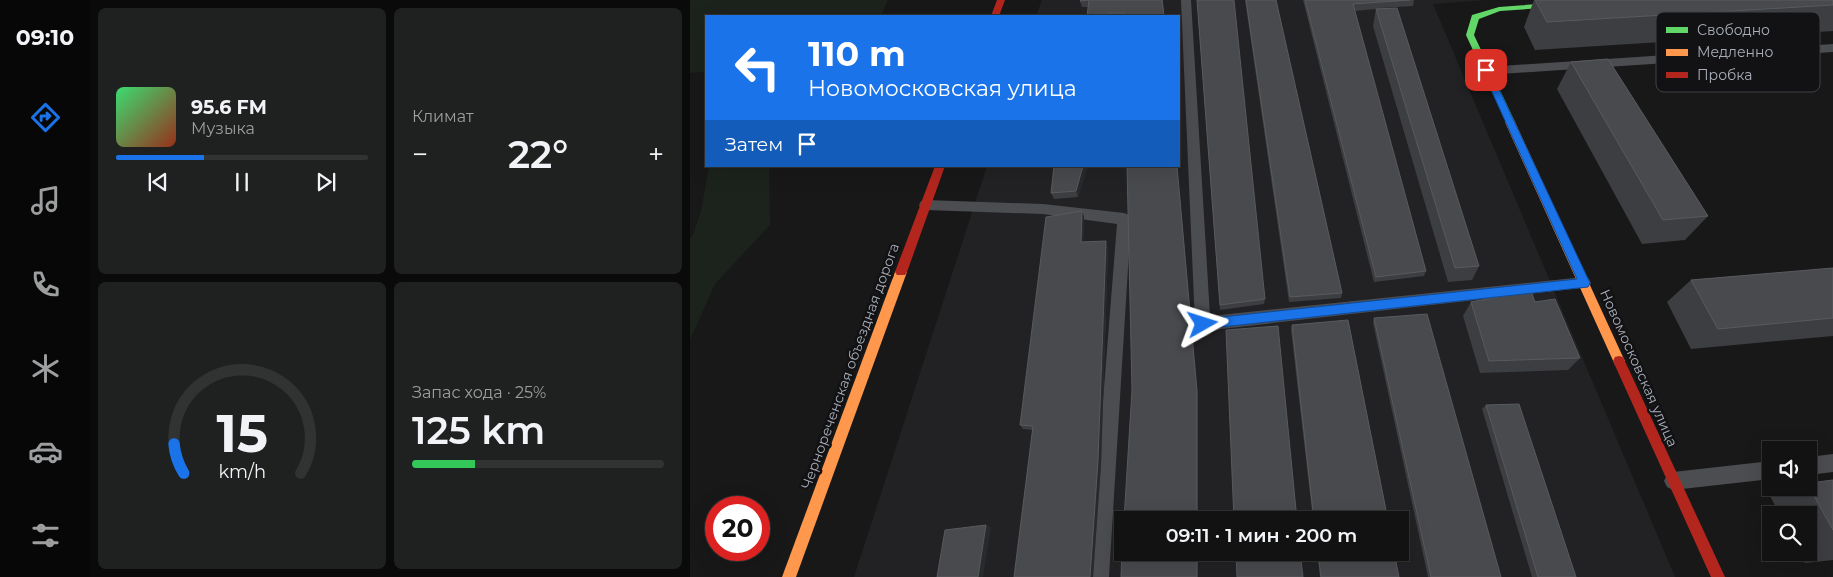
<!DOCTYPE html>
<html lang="ru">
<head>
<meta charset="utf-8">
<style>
  body { margin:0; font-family:Montserrat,sans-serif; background:#1f2020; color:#f1f3f6; height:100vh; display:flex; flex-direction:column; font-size:19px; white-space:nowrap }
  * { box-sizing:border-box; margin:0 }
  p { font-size:16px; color:#9c9e9f }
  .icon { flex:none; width:28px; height:28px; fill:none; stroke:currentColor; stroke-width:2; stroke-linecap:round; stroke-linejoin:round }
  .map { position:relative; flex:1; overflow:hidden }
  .details { display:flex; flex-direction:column; gap:8px; padding:8px; background:#0a0a0a; width:600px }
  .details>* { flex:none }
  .hud { position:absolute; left:15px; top:15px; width:475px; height:152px; border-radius:0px; box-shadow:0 5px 20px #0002,0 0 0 1px #313232; background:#1a73e8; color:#fff; overflow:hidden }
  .controls { position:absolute; left:1072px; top:441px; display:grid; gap:10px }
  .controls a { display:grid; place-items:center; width:55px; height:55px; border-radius:0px; background:#121212; box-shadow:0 5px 20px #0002,0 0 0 1px #313232; font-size:25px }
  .speed { position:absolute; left:15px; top:496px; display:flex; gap:10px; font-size:25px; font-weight:700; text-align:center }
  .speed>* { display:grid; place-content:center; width:65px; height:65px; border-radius:50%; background:#121212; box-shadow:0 5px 20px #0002,0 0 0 1px #313232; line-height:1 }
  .speed .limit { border:8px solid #d22; background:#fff; color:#111 }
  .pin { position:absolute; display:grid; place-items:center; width:42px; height:42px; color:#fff; margin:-21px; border-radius:10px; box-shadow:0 2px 8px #0006 }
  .me { position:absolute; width:55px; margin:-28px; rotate:84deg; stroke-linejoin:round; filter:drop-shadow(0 0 4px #0008) }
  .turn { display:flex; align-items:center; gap:18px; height:105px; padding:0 20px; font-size:22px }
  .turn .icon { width:65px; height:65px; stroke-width:2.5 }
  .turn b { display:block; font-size:35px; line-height:42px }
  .then { display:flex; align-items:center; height:48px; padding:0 20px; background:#0003; gap:10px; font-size:19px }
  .big { font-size:38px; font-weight:600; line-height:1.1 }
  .details .tile { flex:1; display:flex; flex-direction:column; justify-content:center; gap:8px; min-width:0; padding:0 18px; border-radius:8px; background:#1f2020 }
  .details .dial { align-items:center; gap:0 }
  .dial svg { height:130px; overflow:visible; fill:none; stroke:#313232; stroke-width:7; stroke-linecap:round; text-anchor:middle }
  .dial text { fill:#f1f3f6; stroke:none }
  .song { display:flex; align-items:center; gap:15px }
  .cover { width:60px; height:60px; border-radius:8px; background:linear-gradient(135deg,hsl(140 70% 55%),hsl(10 70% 35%)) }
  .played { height:5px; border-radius:2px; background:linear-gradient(90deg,#1a73e8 35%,#313232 35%) }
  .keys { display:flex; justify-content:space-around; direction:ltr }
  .heat { display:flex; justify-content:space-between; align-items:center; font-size:28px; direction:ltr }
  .charge { height:8px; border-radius:4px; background:linear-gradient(90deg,#34c759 25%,#313232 0) }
  .details .tiles { flex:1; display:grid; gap:8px; grid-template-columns:repeat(2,1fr) }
  .trip { position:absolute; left:424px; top:511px; width:295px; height:50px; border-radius:0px; background:#121212; box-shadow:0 5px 20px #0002,0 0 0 1px #313232; font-weight:600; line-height:50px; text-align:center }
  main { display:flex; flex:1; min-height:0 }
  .dock { display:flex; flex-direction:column; width:90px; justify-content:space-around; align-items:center; background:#070707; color:#9c9e9f }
  .dock .icon { width:35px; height:35px }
  .dock .current { color:#1a73e8 }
  .dock b { font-size:22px; color:#f1f3f6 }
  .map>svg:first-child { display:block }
</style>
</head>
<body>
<main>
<nav class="dock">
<b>09:10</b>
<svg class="icon current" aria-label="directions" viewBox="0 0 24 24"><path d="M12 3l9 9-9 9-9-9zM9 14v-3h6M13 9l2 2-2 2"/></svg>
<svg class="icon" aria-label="music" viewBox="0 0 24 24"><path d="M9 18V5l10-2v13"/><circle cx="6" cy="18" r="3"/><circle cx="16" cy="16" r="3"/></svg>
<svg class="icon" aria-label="phone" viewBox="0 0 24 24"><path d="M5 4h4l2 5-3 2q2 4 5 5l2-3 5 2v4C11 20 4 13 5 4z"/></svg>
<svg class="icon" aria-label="climate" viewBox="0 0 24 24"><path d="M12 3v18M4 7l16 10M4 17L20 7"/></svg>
<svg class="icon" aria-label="car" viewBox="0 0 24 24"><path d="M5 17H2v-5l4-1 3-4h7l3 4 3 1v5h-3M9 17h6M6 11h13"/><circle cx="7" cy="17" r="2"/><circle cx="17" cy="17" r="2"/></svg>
<svg class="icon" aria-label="filters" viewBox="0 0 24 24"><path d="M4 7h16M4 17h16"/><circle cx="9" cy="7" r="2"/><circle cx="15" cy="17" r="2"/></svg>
</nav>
<section class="details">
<div class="tiles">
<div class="tile">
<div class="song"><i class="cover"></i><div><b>95.6 FM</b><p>Музыка</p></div></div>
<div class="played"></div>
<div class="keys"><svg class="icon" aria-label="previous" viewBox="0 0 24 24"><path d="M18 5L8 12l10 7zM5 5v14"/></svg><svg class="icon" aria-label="pause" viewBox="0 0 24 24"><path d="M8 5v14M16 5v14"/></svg><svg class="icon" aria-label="next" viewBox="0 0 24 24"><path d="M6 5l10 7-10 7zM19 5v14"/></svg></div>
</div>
<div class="tile"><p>Климат</p>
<div class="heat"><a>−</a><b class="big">22°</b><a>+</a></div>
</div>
<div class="tile dial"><svg viewBox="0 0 100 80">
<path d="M14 69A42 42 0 1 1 86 69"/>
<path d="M14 69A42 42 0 0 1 8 51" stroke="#1a73e8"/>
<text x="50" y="56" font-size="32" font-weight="700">15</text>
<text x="50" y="72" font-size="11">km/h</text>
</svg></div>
<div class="tile"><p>Запас хода · 25%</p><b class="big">125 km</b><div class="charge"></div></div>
</div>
</section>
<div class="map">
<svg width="1143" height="577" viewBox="0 0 1143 577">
  <rect width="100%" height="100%" fill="#181818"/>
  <path fill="#222225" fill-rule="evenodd" d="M352,0h445l-54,4 242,573h-821l133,-411h192v-150h-143zM432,520h278v32h-278z"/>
  <g fill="#1c221c">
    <path d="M0,0h198l-7,16h-175v56l-16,1z"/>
    <path d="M19,166h60l1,59 -55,59 -25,56v-102l2,-1 9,-26z"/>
  </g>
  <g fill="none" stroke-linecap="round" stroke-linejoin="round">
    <g fill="#4c4d51" fill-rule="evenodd">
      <path d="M491,0h10l19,316 374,-39 5,2 2,4 -2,4 -386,44 -5,-2 -3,-5z"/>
      <path d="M1143,44v8l-347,23 -6,-4 6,-4z"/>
      <path d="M236,200l117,4 81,9 5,2 2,4 -22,358h-20l28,-353 -74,-10 -117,-4 -5,-1 -2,-4 2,-4z"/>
      <path d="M1143,454v18l-24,3v-18z"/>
      <path d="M1081,461v18l-98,11 -6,-3 -3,-6 3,-6 6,-3z"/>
    </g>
    <path fill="#63d668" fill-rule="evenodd" d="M902,0h38l-4,2 -126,9 -21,8 -5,16 41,87 -2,2h-6l-41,-89 6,-20 27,-8z"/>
    <g fill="#ff974d" fill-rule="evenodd">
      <path d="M820,119l5,3 108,235 2,4 -2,4 -4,1 -4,-1 -110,-243z"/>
      <path d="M211,267l4,2 2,3 -111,305h-14l113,-305 2,-3z"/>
    </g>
    <g fill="#b3261e" fill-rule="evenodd">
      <path d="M307,0h8l-6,16h-8z"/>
      <path d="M245,166h10l-38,106 -2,3h-8l-2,-3z"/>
      <path d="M929,356l4,1 102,220h-14l-98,-216 2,-4z"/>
    </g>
  </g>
  <g fill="#3d3e41">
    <path d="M473,0l1,16h-77l1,-9h-6l-2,-6z"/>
    <path d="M507,0l68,299 -1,5 -44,6z"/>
    <path d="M555,0h31l66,293 -1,5 -52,4z"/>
    <path d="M613,0h111l-1,6 -32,2 98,258 -7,14 -24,2 -75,-256 3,-17 -21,2 71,260 -2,5 -50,6z"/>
    <path d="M844,0h299v31l-298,19 -11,-23z"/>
    <path d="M881,62l137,154 -23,24 -43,4 -85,-155z"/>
    <path d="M364,166h51l-18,2 -9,29 -24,2 -3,-6z"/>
    <path d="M392,211l2,6 -1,25 25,5 -7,218 -8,112h-79l19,-147 -10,-1 -3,-4z"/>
    <path d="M1143,268v68l-142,13 -24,-47 24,-22z"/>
    <path d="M781,302h64l45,56 -12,12 -88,3 -17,-57z"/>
    <path d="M684,318l127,259h-73l-55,-254z"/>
    <path d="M602,325l96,195h-75l-22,-190z"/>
    <path d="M796,405l90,172h-44l-50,-168z"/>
    <path d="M1143,480v80l-28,3 -5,-11h9v-37h-29l-10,-19 23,-8h16z"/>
    <path d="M627,552h77l5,25h-79z"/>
  </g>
  <g fill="#292a2b">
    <path d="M393,166h3l1,2 -9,29 -2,-6z"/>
    <path d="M487,166l21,229v125h-1z"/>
    <path d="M392,211l2,6 -1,31 -2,-6z"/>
    <path d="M416,241l2,6 -7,218 -8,112h-3z"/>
    <path d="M296,525l5,2 -8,50h-5z"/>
    <rect x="507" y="552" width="1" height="25"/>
  </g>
  <g fill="#494a4e" stroke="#585a5e">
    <path d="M391,0h81l2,16h-40v-3h-15v3h-22l2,-16 -9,1z"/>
    <path d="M507,0h37l31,299 -45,6z"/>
    <path d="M556,0h30l66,293 -52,4z"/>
    <path d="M615,0h105l-57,4 73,267 -50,6z"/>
    <path d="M845,0h298v5l-286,17z"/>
    <path d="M707,8l82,258 -24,2 -79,-259z"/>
    <path d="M918,59l100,157 -45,4 -92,-158z"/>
    <path d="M364,166h29l-7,25 -25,2z"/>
    <path d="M437,166h50l20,225v129h-73l8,-130z"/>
    <path d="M392,211l-1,31 25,-1 -8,220 -8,116h-76l19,-151 -13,-1 26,-208z"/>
    <path d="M1143,268v50l-115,11 -27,-49z"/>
    <path d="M841,291l4,11 20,-3 25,59 -91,3 -18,-59z"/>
    <path d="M737,314l74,263h-70l-57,-259z"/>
    <path d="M658,320l40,200h-74l-22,-195z"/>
    <path d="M588,326l19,194h-63l-8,-190z"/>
    <path d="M829,404l57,173h-38l-52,-172z"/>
    <path d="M1143,480v50l-24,-43v-4z"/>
    <path d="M296,525l-8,52h-41l8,-47z"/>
    <path d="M432,548v4h75v25h-76z"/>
    <path d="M546,552h64l3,25h-66z"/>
    <path d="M628,552h76l5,25h-78z"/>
  </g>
  <path fill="#1a73e8" stroke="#114b97" d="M793,68h6l1,2 100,213 -2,4 -385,42 -5,-1 -1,-4 1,-4 5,-1 374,-40 -95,-209z"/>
  <g text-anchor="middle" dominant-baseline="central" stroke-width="5" stroke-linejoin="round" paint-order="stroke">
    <g font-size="14" fill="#a9aeb8" stroke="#121214">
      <text transform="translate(160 366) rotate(-70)">Чернореченская объездная дорога</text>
      <text transform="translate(949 368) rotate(66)">Новомосковская улица</text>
    </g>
  </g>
  <rect x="966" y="12" width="164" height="80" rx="8" fill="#121214" stroke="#3f4145" stroke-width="1"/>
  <rect x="976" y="27" width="22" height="6" fill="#63d668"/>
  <rect x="976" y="49" width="22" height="7" fill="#ff974d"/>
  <rect x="976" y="72" width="22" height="6" fill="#b3261e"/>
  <g font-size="14" fill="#a9aeb8">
    <text x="1007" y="35">Свободно</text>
    <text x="1007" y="57">Медленно</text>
    <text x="1007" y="80">Пробка</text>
  </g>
</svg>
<div class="controls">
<a><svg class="icon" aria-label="sound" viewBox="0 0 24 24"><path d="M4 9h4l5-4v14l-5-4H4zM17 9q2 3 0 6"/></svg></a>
<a><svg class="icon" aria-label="search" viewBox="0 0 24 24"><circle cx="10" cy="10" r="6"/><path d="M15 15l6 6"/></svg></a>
</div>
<div class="speed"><div class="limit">20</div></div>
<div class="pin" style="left:796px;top:70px;background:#d93025"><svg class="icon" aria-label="arrive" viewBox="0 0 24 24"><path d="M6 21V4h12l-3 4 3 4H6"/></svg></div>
<svg class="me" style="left:513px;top:324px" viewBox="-20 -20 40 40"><path d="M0-17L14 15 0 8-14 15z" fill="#1a73e8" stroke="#fff" stroke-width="4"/></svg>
<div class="trip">09:11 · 1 мин · 200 m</div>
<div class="hud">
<div class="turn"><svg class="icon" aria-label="left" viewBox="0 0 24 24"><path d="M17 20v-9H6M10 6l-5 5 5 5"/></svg><div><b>110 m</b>Новомосковская улица</div></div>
<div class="then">Затем<svg class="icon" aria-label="arrive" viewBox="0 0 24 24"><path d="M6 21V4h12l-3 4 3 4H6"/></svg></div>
</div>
</div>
</main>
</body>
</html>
